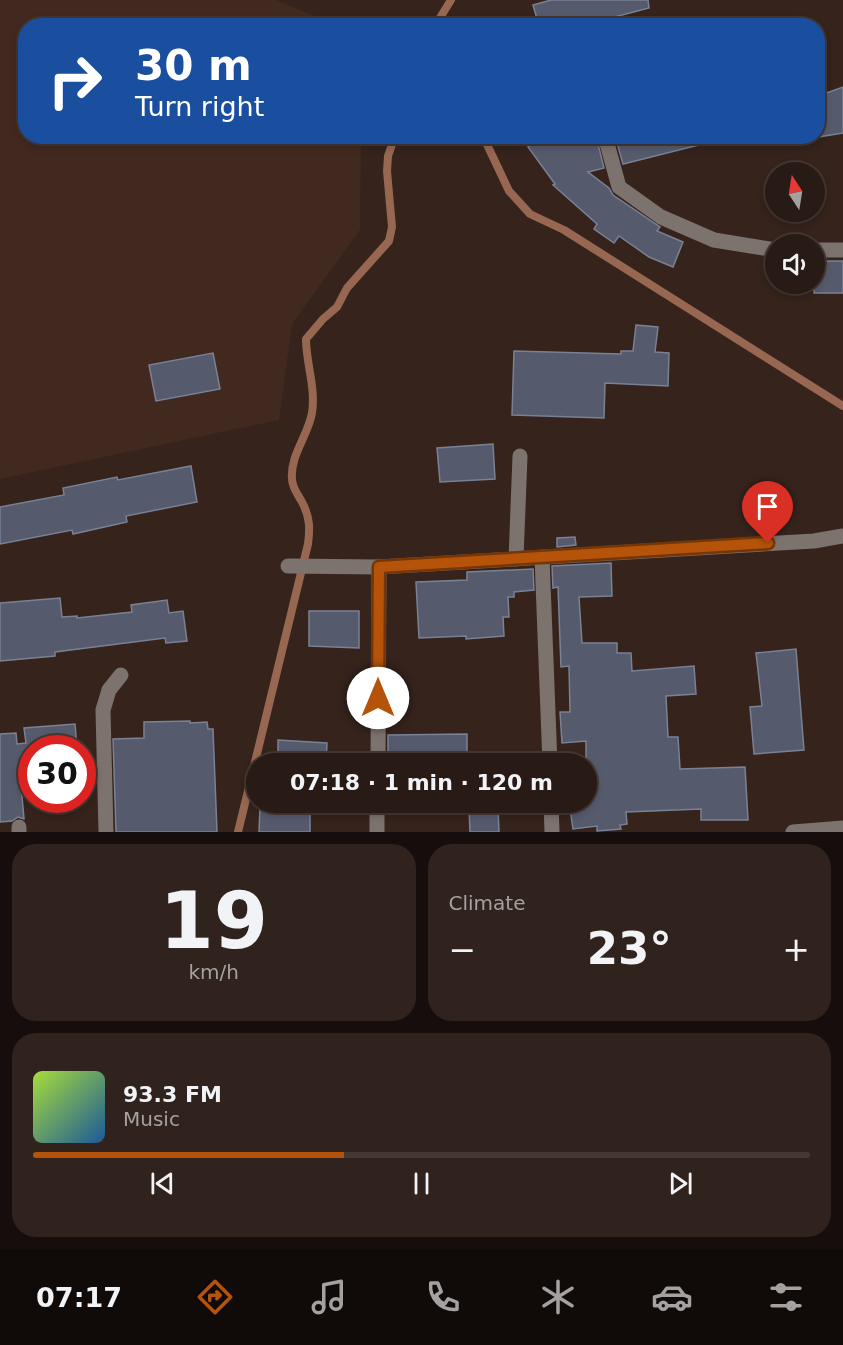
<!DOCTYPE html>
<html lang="en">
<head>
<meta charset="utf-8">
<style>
  body { margin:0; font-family:"DejaVu Sans",sans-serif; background:#30231e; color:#f1f3f6; height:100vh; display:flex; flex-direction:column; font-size:22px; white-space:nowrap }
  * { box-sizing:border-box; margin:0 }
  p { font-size:20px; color:#a5a1a0 }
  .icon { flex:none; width:33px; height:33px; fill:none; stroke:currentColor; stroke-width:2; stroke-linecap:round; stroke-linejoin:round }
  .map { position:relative; height:832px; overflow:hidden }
  .panel { display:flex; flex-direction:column; gap:12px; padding:12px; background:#160e0c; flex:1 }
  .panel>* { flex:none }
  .top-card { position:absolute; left:18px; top:18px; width:807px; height:126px; border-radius:24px; box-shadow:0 3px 9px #0003,0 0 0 2px #443834; background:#1a4fa0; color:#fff; overflow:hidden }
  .needle { width:39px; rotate:348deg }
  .buttons { position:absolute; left:765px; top:162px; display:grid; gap:12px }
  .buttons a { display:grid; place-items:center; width:60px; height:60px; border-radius:50%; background:#281a15; box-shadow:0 3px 9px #0003,0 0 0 2px #443834; font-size:30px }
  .speed { position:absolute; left:18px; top:735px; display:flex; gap:12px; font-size:30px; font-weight:700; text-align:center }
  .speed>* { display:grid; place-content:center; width:78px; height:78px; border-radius:50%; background:#281a15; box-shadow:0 3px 9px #0003,0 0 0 2px #443834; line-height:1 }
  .speed .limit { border:9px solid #d22; background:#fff; color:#111 }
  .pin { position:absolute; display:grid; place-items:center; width:51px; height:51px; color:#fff; margin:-62px -26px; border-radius:50% 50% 50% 0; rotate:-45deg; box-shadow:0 0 6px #0007 }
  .pin .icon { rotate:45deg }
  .me { position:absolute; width:66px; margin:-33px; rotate:0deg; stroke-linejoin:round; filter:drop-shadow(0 0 4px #0008) }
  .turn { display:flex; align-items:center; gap:21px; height:126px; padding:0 18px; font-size:27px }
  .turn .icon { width:78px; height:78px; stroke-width:2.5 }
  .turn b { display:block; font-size:42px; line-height:51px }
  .big { font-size:45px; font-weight:600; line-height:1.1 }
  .panel .card { flex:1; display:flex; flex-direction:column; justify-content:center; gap:9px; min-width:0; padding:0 21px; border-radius:24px; background:#30231e }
  .panel .dial { align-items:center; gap:0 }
  .dial b { font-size:78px; line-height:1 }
  .song { display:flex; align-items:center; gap:18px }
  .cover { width:72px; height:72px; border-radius:9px; background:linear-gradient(135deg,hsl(80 70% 55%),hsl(210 70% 35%)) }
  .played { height:6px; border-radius:3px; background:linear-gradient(90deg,#b45309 40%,#443834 40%) }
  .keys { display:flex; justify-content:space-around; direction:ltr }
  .heat { display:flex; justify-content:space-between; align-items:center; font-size:33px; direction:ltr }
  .panel .tiles { flex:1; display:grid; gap:12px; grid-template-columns:1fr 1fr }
  .card:last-child { grid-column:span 2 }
  .trip { position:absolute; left:246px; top:753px; width:351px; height:60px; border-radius:30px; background:#281a15; box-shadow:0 3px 9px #0003,0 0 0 2px #443834; font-weight:600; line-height:60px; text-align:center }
  .tab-bar { display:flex; height:96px; justify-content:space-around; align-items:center; background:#100a08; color:#a5a1a0 }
  .tab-bar .icon { width:42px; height:42px }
  .tab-bar .active { color:#b45309 }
  .tab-bar b { font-size:27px; color:#f1f3f6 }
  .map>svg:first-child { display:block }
</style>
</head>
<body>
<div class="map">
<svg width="843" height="832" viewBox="0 0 843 832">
  <rect width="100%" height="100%" fill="#35231c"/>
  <path fill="#422920" d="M0,0h276l60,25 -310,1v110l335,1 -1,93 -68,94 -13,96 -279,59z"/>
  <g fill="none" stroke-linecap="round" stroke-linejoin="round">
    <g stroke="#986751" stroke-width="8">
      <path d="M435,26l16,-26"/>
      <path d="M483,136l26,55 21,23 34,16 279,176"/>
      <path d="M238,832l70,-288c2,-15 2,-26 -5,-40 -4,-8 -11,-16 -11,-25 -2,-24 16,-43 20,-66 4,-25 -6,-50 -6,-74l17,-20 14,-12 10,-19 42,-47 3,-14 -5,-56 1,-15 7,-20"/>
    </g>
  </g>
  <g fill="#555a6d" stroke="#7b8195" stroke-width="1.5">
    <path d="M551,0h97l1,8 -69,18h-41l-6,-21z"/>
    <path d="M843,87v46l-25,4v-41z"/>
    <path d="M543,136h53l8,32 -16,4 21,16 4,7 47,32 -3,4 26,11 -10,25 -24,-10 -30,-21 -5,7 -20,-14 3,-5 -44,-39 2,-1 -27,-37z"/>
    <path d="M615,136h83l1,9 -76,19z"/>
    <rect x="814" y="261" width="29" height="32"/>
    <path d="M636,325l22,2 -3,25 14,1 -1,33 -63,-3 -1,35 -92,-3 2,-64 107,3v-3h12z"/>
    <path d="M213,353l7,36 -64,12 -7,-36z"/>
    <path d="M493,444l2,35 -55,3 -3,-34z"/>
    <path d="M191,466l6,36 -71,14 1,6 -54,12 -1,-4 -72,14v-37l64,-12 -1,-7 54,-11 1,3z"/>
    <path d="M575,537l1,8 -19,2v-9z"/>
    <path d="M611,563l1,33 -33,1 3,46h35v10h14l1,18 62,-5 2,28 -30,2 2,41h10l2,32 65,-2 3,53h-47v-11l-75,3 1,12 -7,1 1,4 -24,2v-5l-24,3 -4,-27h17v-61l-24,2 -2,-31h10l-1,-46 -8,1 -3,-80 -5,1 -1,-22z"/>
    <path d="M533,569l1,21 -20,2v5h-6l1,20h-6l1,19 -38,3v-3l-47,2 -3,-56 51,-2v-8z"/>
    <path d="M60,598l2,19 15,-1v2l55,-6 -1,-7 36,-5 2,13 14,-2 4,30 -21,2 -1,-5 -110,14v4l-55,5v-58z"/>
    <path d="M309,611h50v37l-50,-2z"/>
    <path d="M796,649l8,101 -50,4 -4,-47 12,-1 -6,-53z"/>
    <path d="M190,721v2l17,-1 1,7h5l4,103h-101l-3,-93 31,-1v-16z"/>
    <path d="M75,724l2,24h-45v24l-12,1 4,46 -6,-2 -6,4 -12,1v-88l16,-1 1,11 9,-1 -2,-15z"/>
    <path d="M467,734v30h-79v-29z"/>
    <path d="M278,740l49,3 -1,21h-48z"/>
    <path d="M260,806l50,1v25h-51z"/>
    <path d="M498,807l1,25h-29l-1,-24z"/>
  </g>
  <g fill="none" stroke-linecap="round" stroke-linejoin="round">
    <g stroke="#7c726e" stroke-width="15">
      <path d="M605,136l14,51 42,30 53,23 62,10"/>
      <path d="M814,250h29"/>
      <path d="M542,557l8,207"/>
      <path d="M516,559l4,-103"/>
      <path d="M288,566l91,1 435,-26 29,-5"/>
      <path d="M378,764l1,-197"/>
      <path d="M551,802l1,30"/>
      <path d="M19,827v5"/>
      <path d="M106,832l-3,-122 6,-20 12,-15"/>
      <path d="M377,832v-30"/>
      <path d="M793,832l50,-4"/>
    </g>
  </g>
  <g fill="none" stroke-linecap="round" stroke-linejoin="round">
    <g stroke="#753606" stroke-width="15">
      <path id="route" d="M378,698l1,-131 389,-24"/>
    </g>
    <use href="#route" stroke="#b45309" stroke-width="10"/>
  </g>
</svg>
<div class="buttons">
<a><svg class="needle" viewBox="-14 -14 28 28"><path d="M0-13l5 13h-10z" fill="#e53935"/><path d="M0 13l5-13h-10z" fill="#a5a1a0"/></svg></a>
<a><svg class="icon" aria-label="sound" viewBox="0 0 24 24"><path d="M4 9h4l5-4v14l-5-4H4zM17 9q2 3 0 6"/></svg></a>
</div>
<div class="speed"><div class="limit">30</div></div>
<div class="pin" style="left:768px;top:543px;background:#d93025"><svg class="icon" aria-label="arrive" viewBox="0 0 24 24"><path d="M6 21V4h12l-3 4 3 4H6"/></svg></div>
<svg class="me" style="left:378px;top:698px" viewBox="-20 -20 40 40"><circle r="19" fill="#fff"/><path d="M0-13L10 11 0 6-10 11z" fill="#b45309"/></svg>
<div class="trip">07:18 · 1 min · 120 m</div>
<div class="top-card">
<div class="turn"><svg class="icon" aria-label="right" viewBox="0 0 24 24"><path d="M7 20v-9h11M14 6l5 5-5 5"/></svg><div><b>30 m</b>Turn right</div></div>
</div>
</div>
<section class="panel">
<div class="tiles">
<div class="card dial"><b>19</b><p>km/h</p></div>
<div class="card"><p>Climate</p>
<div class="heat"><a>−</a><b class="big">23°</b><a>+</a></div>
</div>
<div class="card">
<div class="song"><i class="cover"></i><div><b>93.3 FM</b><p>Music</p></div></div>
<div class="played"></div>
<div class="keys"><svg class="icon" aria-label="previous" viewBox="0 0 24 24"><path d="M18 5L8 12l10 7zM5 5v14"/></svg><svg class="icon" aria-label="pause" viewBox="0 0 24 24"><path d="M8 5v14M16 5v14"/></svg><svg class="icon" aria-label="next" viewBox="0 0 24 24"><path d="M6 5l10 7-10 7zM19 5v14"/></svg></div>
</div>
</div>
</section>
<nav class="tab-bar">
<b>07:17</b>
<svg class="icon active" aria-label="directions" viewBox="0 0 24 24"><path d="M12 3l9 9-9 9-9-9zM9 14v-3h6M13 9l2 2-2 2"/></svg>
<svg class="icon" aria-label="music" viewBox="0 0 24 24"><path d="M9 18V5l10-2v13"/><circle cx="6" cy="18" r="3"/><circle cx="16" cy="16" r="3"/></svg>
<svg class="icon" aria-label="phone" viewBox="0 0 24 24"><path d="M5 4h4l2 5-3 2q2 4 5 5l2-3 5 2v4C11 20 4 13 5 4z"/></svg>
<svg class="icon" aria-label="climate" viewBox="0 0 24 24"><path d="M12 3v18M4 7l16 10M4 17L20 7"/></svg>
<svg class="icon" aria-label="car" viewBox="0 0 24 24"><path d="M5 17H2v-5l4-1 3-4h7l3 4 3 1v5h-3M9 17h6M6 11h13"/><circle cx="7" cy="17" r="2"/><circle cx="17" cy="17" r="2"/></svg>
<svg class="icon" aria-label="filters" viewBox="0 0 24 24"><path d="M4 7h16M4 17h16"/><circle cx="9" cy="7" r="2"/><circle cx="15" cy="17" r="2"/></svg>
</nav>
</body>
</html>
